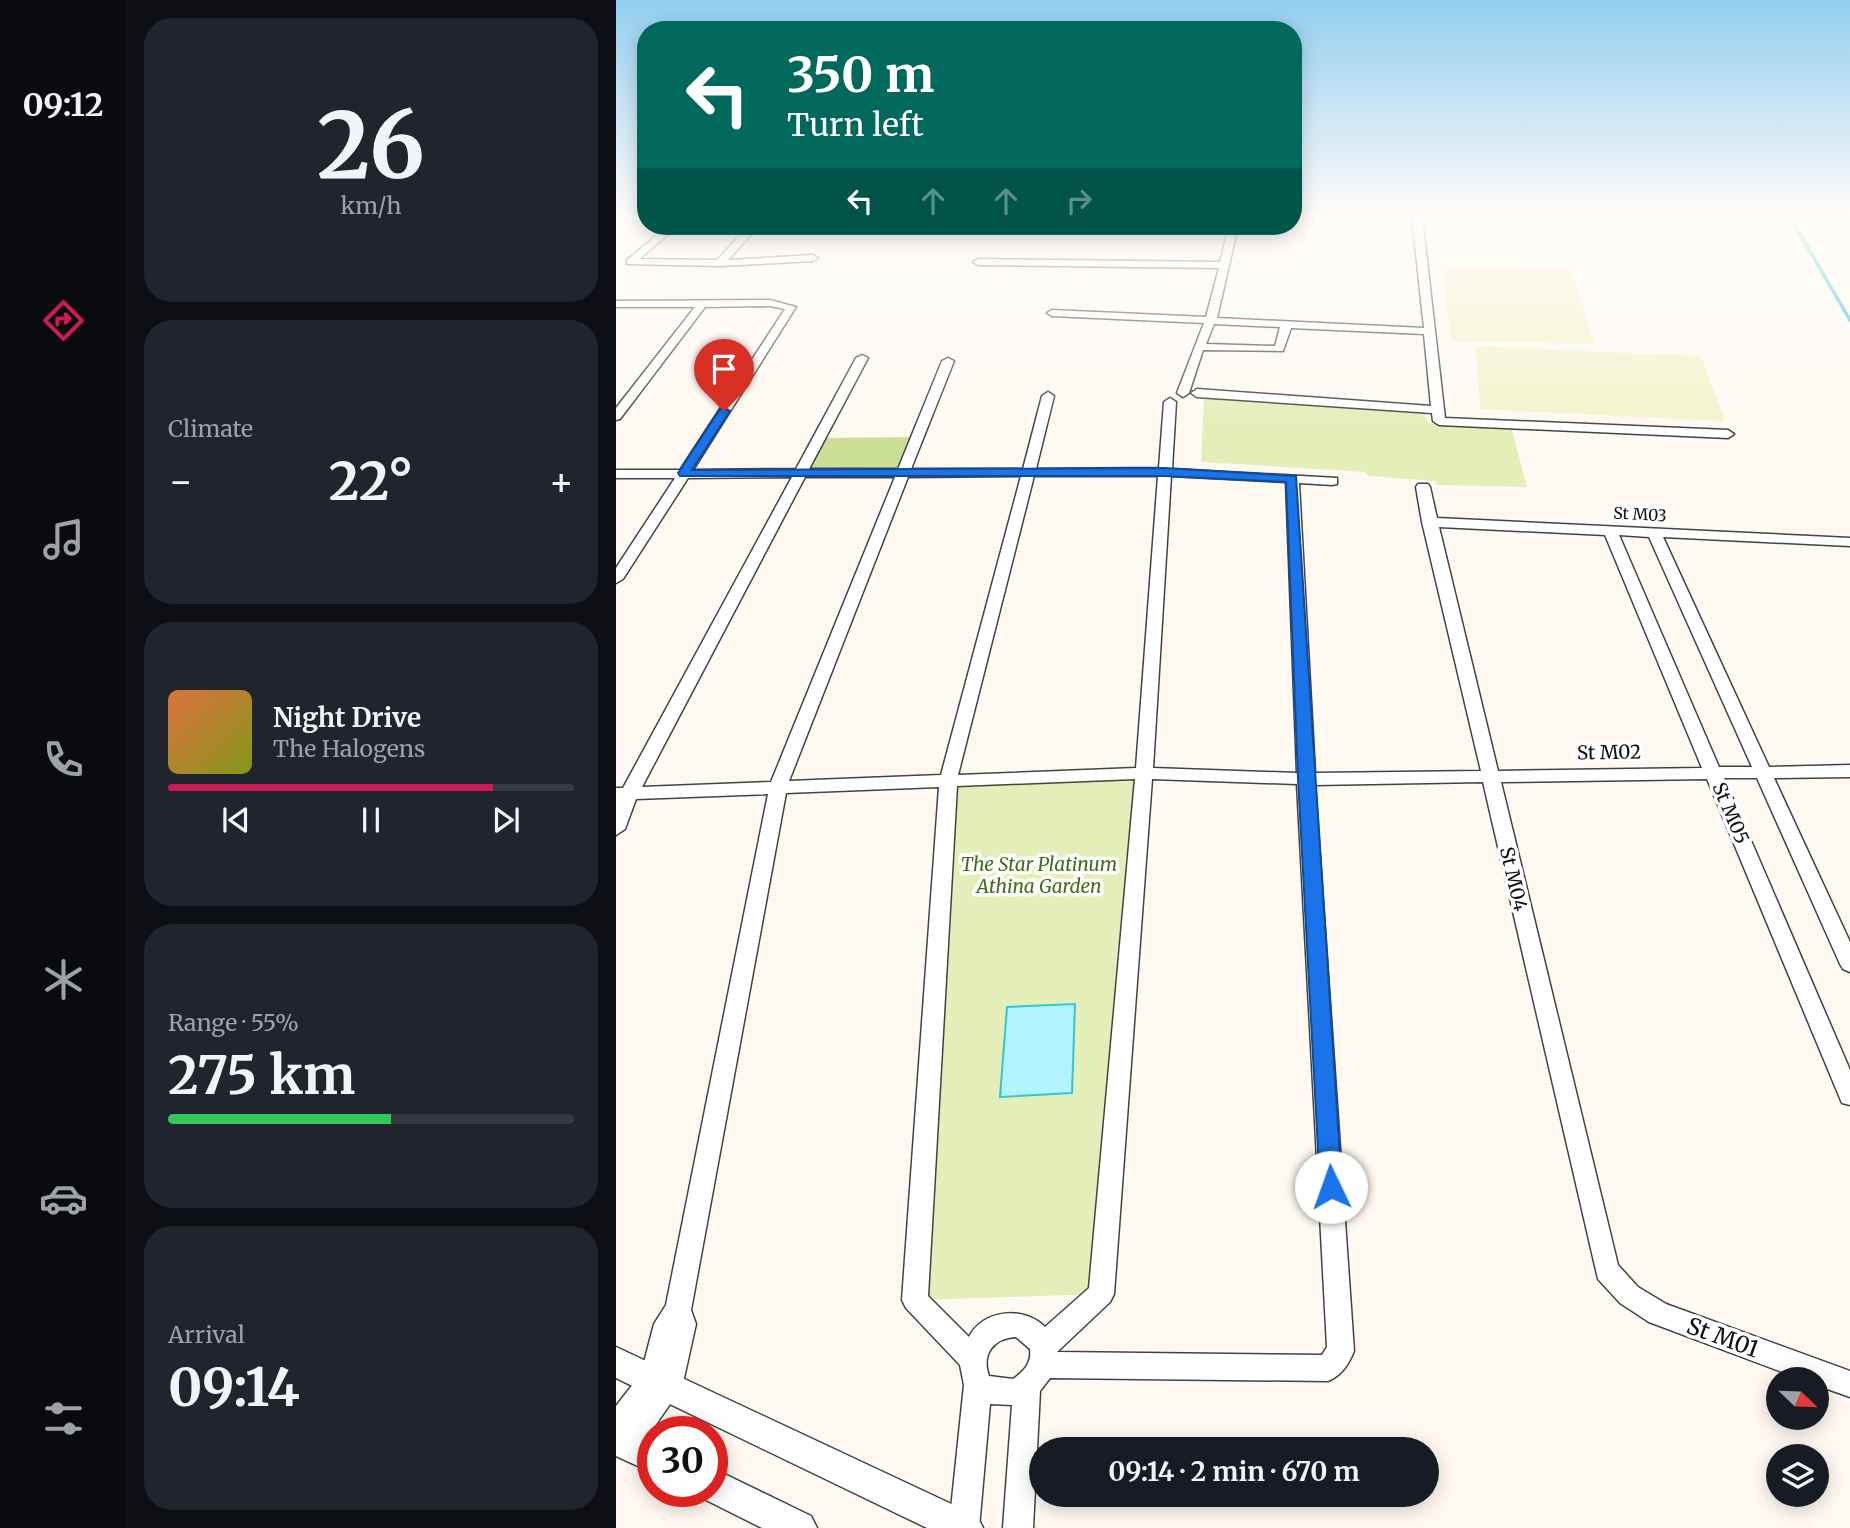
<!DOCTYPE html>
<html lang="en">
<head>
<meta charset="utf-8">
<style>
  body { margin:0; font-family:Merriweather,serif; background:#20242c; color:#f1f3f6; height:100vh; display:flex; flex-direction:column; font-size:26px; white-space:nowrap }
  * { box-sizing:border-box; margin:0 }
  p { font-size:23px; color:#9ea1a6 }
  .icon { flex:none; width:38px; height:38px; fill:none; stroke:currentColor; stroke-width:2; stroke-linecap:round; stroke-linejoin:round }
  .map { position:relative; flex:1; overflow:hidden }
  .sheet { display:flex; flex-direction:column; gap:18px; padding:18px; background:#0d0f14; width:490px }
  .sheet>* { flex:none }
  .hud { position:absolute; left:21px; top:21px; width:665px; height:214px; border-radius:28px; box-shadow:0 4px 18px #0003; background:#00695c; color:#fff; overflow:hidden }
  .needle { width:46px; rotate:113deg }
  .buttons { position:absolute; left:1150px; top:1367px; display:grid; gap:14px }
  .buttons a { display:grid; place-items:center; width:63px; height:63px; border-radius:50%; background:#171b24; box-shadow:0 4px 18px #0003; font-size:35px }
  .speed { position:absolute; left:21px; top:1416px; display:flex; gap:14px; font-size:35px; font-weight:700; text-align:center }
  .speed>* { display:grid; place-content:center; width:91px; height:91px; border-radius:50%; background:#171b24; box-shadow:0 4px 18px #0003; line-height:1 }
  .speed .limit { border:10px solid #d22; background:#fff; color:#111 }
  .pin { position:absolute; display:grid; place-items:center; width:60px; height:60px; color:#fff; margin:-72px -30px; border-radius:50% 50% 50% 0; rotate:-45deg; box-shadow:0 0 7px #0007 }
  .pin .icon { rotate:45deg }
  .me { position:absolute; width:77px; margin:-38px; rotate:357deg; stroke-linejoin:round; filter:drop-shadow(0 0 5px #0008) }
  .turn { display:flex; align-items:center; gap:24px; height:147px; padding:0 35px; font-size:32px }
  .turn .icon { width:91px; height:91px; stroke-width:2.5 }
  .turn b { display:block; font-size:49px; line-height:60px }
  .lanes { display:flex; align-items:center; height:66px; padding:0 35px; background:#0003; justify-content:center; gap:35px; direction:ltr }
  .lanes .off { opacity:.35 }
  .big { font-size:52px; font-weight:700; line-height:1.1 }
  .sheet .card { flex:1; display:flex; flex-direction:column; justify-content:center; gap:10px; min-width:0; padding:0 24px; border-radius:28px; background:#20242c }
  .sheet .dial { align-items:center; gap:0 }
  .dial b { font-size:91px; line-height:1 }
  .song { display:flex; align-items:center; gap:21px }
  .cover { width:84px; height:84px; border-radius:10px; background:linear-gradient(135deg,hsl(20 70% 55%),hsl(70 70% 35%)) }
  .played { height:7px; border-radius:4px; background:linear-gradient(90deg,#cc1b54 80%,#363941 80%) }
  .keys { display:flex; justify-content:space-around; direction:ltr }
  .heat { display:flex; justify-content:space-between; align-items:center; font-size:38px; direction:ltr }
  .charge { height:10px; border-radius:5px; background:linear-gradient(90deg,#34c759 55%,#363941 0) }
  .trip { position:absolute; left:413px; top:1437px; width:410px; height:70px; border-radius:35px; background:#171b24; box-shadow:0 4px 18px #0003; font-weight:700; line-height:70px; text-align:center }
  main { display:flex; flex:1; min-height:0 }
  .menu { display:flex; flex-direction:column; width:126px; justify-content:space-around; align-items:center; background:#090b0e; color:#9ea1a6 }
  .menu .icon { width:49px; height:49px }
  .menu .active { color:#cc1b54 }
  .menu b { font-size:32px; color:#f1f3f6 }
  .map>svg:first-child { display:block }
</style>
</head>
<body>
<main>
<nav class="menu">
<b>09:12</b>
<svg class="icon active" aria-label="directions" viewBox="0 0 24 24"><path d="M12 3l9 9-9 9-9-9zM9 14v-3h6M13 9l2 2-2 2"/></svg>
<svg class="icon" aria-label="music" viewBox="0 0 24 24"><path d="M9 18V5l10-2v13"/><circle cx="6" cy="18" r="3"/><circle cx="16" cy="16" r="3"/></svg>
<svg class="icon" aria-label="phone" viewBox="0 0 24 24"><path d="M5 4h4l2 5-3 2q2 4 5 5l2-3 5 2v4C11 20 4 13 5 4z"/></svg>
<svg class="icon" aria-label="climate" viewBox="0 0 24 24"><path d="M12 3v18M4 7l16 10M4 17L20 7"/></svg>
<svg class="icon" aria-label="car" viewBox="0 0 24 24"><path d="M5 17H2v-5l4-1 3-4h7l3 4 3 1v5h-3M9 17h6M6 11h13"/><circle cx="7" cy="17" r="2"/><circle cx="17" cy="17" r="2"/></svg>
<svg class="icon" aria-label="filters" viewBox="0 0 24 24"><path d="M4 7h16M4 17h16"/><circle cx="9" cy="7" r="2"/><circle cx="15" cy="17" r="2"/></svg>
</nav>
<section class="sheet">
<div class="card dial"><b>26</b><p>km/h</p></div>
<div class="card"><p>Climate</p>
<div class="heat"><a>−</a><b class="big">22°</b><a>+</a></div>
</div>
<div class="card">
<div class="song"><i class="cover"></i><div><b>Night Drive</b><p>The Halogens</p></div></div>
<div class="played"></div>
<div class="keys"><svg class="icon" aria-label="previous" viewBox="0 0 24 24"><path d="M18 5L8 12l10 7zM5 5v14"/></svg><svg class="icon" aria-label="pause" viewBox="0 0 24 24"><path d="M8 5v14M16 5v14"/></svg><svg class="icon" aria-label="next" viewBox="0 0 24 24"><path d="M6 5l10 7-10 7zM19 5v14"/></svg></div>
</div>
<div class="card"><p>Range · 55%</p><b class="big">275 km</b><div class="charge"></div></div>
<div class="card"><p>Arrival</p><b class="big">09:14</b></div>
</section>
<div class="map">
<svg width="1234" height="1528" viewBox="0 0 1234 1528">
  <rect width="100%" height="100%" fill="#fff9f2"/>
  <g fill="#e3eeb8">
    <path d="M588,398l220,14 4,11 84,7 15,57 -90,-2 -2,-4 -66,-5 -4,-4 -164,-10z"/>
    <path d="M528,773l-43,521 -186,6 33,-519z"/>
  </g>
  <path fill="#cbe096" d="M302,437l-14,35 -104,2 19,-36z"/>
  <g fill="#f1f4ca">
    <path d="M826,267l128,2 25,75 -144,-3z"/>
    <path d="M860,346l225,10 24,65 -245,-12z"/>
  </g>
  <path fill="#b2f4fb" stroke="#33c4d8" stroke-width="2" d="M459,1004l-3,89 -72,4 7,-90z"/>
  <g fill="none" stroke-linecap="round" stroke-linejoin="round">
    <path stroke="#33c4d8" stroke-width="3.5" d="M1174,217l60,103"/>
    <g stroke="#434343" stroke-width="3">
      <g id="minor">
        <path d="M23,217h7v3l-5,-1z"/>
        <path d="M796,217h10l23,201 283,12 6,4 -6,4 -289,-13 -6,-4 -1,-8 -235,-16 -6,-4 6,-4 234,17 -7,-72 -133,-6 -8,23 -80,-1 -14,43 -6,4 -6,-4 27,-70 -152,-7 -5,-3 5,-3 154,7 13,-49 -241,-3 -5,-3 5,-3 242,3 9,-36h9l-21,92 207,10zM598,324l66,3 -5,19 -69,-2z"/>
        <path d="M52,226h10l-39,33 78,1 32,-34h10l-31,34 85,-5 5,3 -5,3 -93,5 -93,-2v-4z"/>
        <path d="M154,300l26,7 -103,163 103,-1 60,-111 6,-3 6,3 -59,111h89l44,-108 6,-3 6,3 -43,108h112l19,-73 6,-4 6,4 -18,73 123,-1 5,-66 6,-4 6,4 -4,67 165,9v6l-5,1 -33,-2 16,290 166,-2 -59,-249 -6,-35 2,-3h10l2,3 7,31 413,20v8l-187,-9 106,230 81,-2v12l-76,1 76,164v30l-7,-3 -3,-5 -83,-186h-33l126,292v35l-8,-2 -3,-7 -132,-317 -206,3 117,483 20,22 28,17 184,67v26l-34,-12v-6h-15l-152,-57 -29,-19 -22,-24 -115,-497 -168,3 39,566c-5,13 -13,25 -26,30l-278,-3 -10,13 -7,137h-30l9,-123 -22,-1 -11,124h-30l15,-143 -4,-20 -54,-57 -4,-8 37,-513 -153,6 -95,517 5,14 -14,63 -46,66 -10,4 -10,-4v-47l25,-32 13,-50 12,-19 102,-511 -132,5 -11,30 -9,6v-47h7l169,-311 -104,1 -65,101 -7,4v-15l59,-90h-59v-8h64l105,-161 -15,-3 -65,1 -85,112 -4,1v-12l79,-101h-79v-6zM405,476l-80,299 -152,6 119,-304zM418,476h124l-22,292 -178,7zM555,476l115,6 11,291 -144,-5zM189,477h90l-124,305 -129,5zM823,527l166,8 97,233 -204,3zM1003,535l30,2 103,230h-33zM519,779l-46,509 -44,39c-21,-21 -62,-18 -76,10l-41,-41 29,-510zM536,779l145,5 30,563 -5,8 -265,-3 53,-50 4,-8zM400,1337l14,12c2,14 -6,22 -17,30l-24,-3c-8,-22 5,-38 27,-39z"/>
      </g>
    </g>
    <g stroke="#434343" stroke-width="3">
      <g id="tertiary">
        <path d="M0,1347l361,169 6,12h-56l-311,-150z"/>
        <path d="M0,1421l37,17v35l-37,-17z"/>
        <path d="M96,1468l99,48 6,12h-55l-62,-31 -3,-6h15z"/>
      </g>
    </g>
    <use href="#minor" fill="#fff" fill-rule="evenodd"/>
    <use href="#tertiary" fill="#fff" fill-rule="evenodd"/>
  </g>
  <linearGradient id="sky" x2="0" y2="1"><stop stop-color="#92cef0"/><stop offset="0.5" stop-color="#fffcf9"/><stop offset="1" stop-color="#fffcf9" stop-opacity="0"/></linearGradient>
  <rect width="1234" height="431" fill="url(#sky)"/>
  <path fill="#1a73e8" stroke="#114b97" stroke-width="2" d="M108,408l6,3 -38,59 472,-2 132,8 46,711 -3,7 -8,3 -8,-3 -3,-7 -22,-408 -12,-297 -122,-6h-484l-2,-3 42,-64z"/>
  <g text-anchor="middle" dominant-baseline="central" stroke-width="7" stroke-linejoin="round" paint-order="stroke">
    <g font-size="16" fill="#101010" stroke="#fff">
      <text transform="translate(1024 514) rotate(3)">St M03</text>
    </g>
    <g font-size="19" fill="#101010" stroke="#fff">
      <text transform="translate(993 752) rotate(-1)">St M02</text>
      <text transform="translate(1115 813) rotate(67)">St M05</text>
      <text transform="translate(898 879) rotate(77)">St M04</text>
    </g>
    <g font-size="19" font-style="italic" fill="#426e19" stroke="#fff">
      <text x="423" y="864">The Star Platinum<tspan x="423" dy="22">Athina Garden</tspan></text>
    </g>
    <g font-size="23" fill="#101010" stroke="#fff">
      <text transform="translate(1107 1337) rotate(20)">St M01</text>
    </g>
  </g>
</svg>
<div class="buttons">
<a><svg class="needle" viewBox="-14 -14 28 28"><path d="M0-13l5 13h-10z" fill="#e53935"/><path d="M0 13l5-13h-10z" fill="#9ea1a6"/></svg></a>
<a><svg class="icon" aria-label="layers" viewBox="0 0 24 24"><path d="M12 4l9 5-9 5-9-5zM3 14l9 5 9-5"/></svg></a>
</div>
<div class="speed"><div class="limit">30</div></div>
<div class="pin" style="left:108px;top:411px;background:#d93025"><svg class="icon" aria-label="arrive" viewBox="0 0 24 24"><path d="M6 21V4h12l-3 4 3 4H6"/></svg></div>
<svg class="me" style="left:715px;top:1187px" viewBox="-20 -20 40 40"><circle r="19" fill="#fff"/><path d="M0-13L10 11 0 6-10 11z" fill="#1a73e8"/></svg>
<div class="trip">09:14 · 2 min · 670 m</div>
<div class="hud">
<div class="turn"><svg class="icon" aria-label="left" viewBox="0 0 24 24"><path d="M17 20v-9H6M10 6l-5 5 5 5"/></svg><div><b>350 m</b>Turn left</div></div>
<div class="lanes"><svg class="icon" aria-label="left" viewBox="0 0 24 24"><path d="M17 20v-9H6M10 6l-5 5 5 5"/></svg><svg class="icon off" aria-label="ahead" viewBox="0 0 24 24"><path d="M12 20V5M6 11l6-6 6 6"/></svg><svg class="icon off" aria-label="ahead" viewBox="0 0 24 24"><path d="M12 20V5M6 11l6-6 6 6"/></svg><svg class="icon off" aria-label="right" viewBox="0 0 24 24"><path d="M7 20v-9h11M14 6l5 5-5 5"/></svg></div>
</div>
</div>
</main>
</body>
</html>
